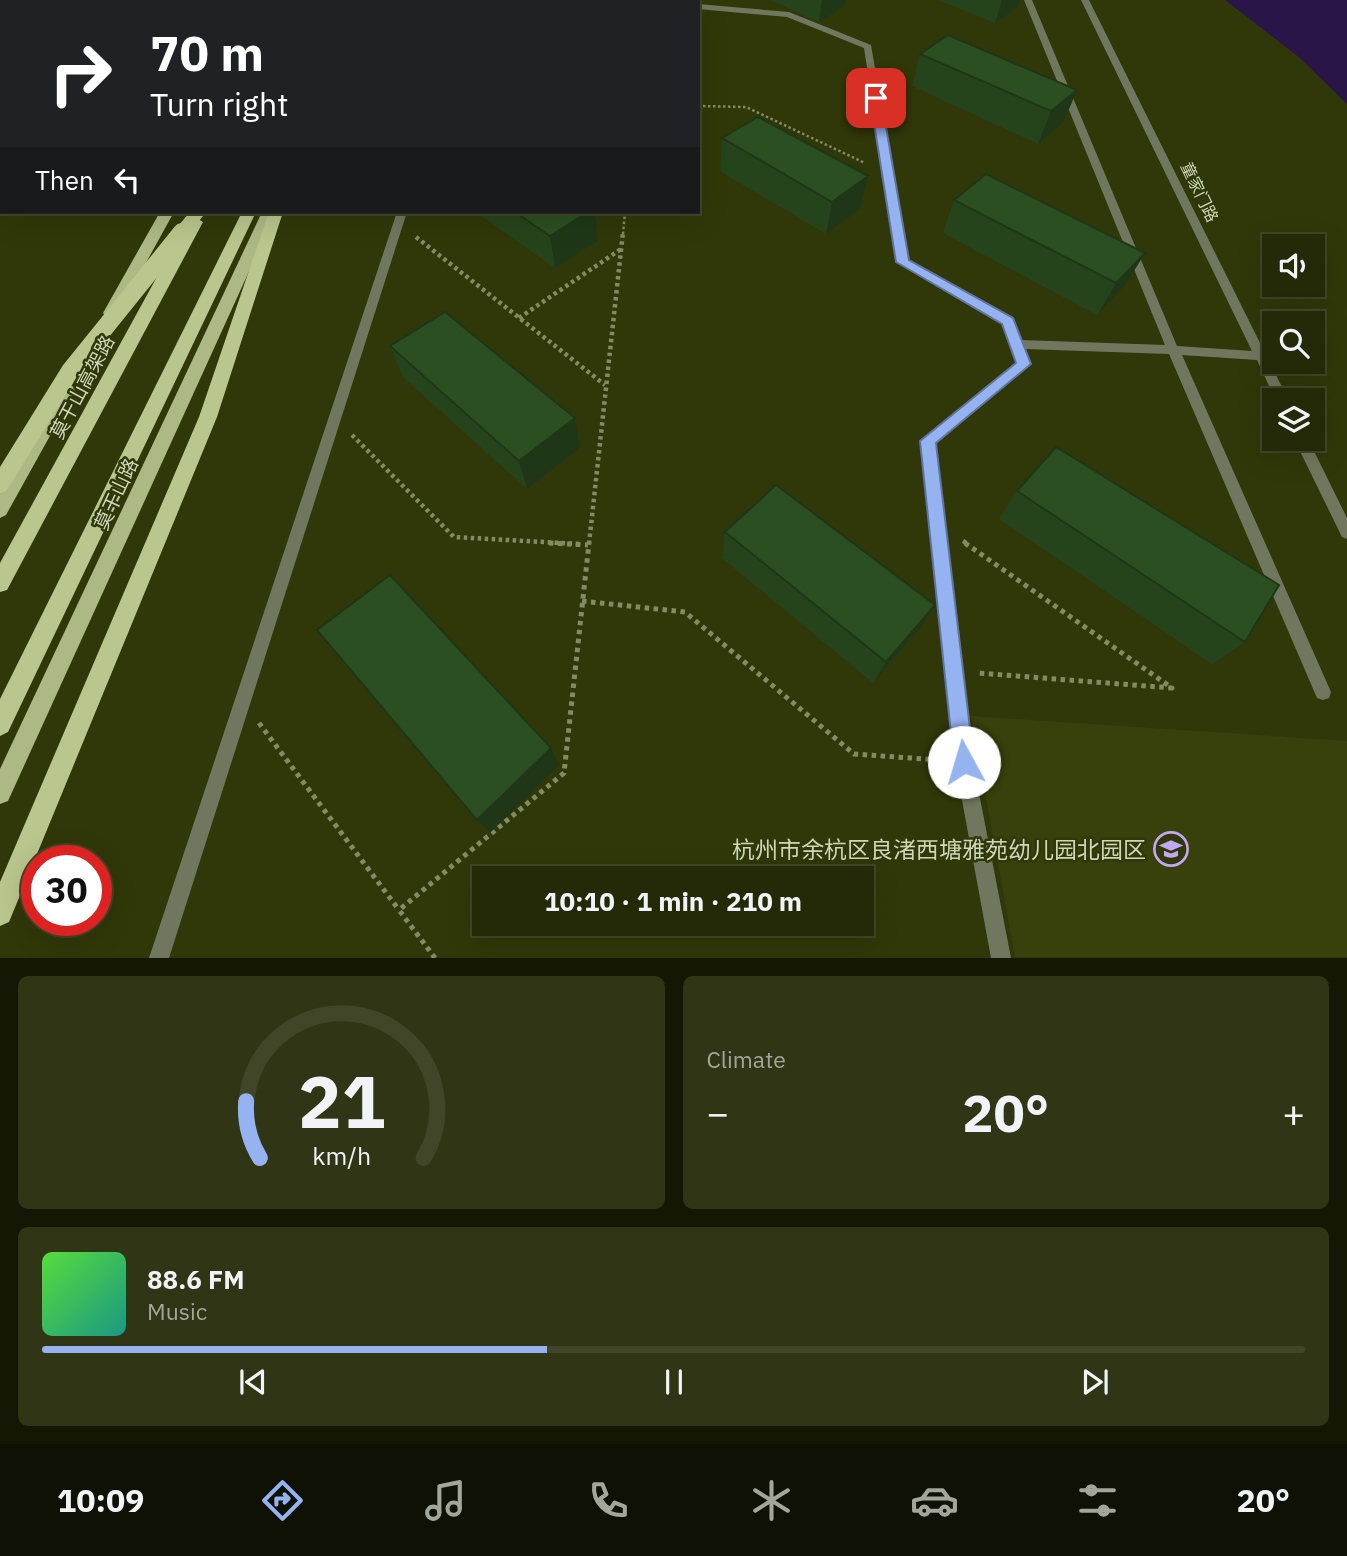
<!DOCTYPE html>
<html lang="en">
<head>
<meta charset="utf-8">
<style>
  body { margin:0; font-family:"IBM Plex Sans","Noto Sans SC",sans-serif; background:#303615; color:#f1f3f6; height:100vh; display:flex; flex-direction:column; font-size:26px; white-space:nowrap }
  * { box-sizing:border-box; margin:0 }
  p { font-size:23px; color:#a3a79b }
  .icon { flex:none; width:38px; height:38px; fill:none; stroke:currentColor; stroke-width:2; stroke-linecap:round; stroke-linejoin:round }
  .map { position:relative; height:958px; overflow:hidden }
  .drawer { display:flex; flex-direction:column; gap:18px; padding:18px; background:#141704; flex:1 }
  .drawer>* { flex:none }
  .hud { position:absolute; left:0px; top:0px; width:700px; height:214px; box-shadow:0 7px 28px #0002,0 0 0 2px #414628; background:#202124; color:#fff; overflow:hidden }
  .tools { position:absolute; left:1262px; top:234px; display:grid; gap:14px }
  .tools a { display:grid; place-items:center; width:63px; height:63px; border-radius:0px; background:#242a07; box-shadow:0 7px 28px #0002,0 0 0 2px #414628; font-size:35px }
  .speed { position:absolute; left:21px; top:845px; display:flex; gap:14px; font-size:35px; font-weight:700; text-align:center }
  .speed>* { display:grid; place-content:center; width:91px; height:91px; border-radius:50%; background:#242a07; box-shadow:0 7px 28px #0002,0 0 0 2px #414628; line-height:1 }
  .speed .limit { border:10px solid #d22; background:#fff; color:#111 }
  .pin { position:absolute; display:grid; place-items:center; width:60px; height:60px; color:#fff; margin:-30px; border-radius:14px; box-shadow:0 4px 10px #0006 }
  .me { position:absolute; width:77px; margin:-38px; rotate:354deg; stroke-linejoin:round; filter:drop-shadow(0 0 5px #0008) }
  .turn { display:flex; align-items:center; gap:24px; height:147px; padding:0 35px; font-size:32px }
  .turn .icon { width:91px; height:91px; stroke-width:2.5 }
  .turn b { display:block; font-size:49px; line-height:60px }
  .then { display:flex; align-items:center; height:66px; padding:0 35px; background:#0003; gap:14px; font-size:26px }
  .big { font-size:52px; font-weight:700; line-height:1.1 }
  .drawer .card { flex:1; display:flex; flex-direction:column; justify-content:center; gap:10px; min-width:0; padding:0 24px; border-radius:10px; background:#303615 }
  .drawer .dial { align-items:center; gap:0 }
  .dial svg { height:182px; overflow:visible; fill:none; stroke:#414628; stroke-width:7; stroke-linecap:round; text-anchor:middle }
  .dial text { fill:#f1f3f6; stroke:none }
  .song { display:flex; align-items:center; gap:21px }
  .cover { width:84px; height:84px; border-radius:10px; background:linear-gradient(135deg,hsl(110 70% 55%),hsl(170 70% 35%)) }
  .played { height:7px; border-radius:4px; background:linear-gradient(90deg,#95b2f1 40%,#414628 40%) }
  .keys { display:flex; justify-content:space-around; direction:ltr }
  .heat { display:flex; justify-content:space-between; align-items:center; font-size:38px; direction:ltr }
  .drawer .tiles { flex:1; display:grid; gap:18px; grid-template-columns:1fr 1fr }
  .card:last-child { grid-column:span 2 }
  .trip { position:absolute; left:472px; top:866px; width:402px; height:70px; border-radius:0px; background:#242a07; box-shadow:0 7px 28px #0002,0 0 0 2px #414628; font-weight:700; line-height:70px; text-align:center }
  .menu { display:flex; height:112px; justify-content:space-around; align-items:center; background:#0e1103; color:#a3a79b }
  .menu .icon { width:49px; height:49px }
  .menu .active { color:#95b2f1 }
  .menu b { font-size:32px; color:#f1f3f6 }
  .map>svg:first-child { display:block }
</style>
</head>
<body>
<div class="map">
<svg width="1347" height="958" viewBox="0 0 1347 958">
  <rect width="100%" height="100%" fill="#303809"/>
  <path fill="#38410b" d="M971,716l376,25v216h-332z"/>
  <path fill="#2a1548" d="M1225,0h122v104l-47,-46z"/>
  <g fill="none" stroke-linecap="round" stroke-linejoin="round">
    <g stroke="#838b65" stroke-width="2.5" stroke-dasharray="2.5 2.5" stroke-linecap="butt">
      <path d="M698,106l48,1 119,56"/>
      <path d="M623,234l2,-22"/>
    </g>
    <g stroke="#838b65" stroke-width="4.5" stroke-dasharray="3.5 3.5" stroke-linecap="butt">
      <path d="M416,237l189,148"/>
      <path d="M519,318l102,-69"/>
      <path d="M352,435l102,102 125,7"/>
      <path d="M963,541l5,3"/>
      <path d="M589,544l34,-312"/>
    </g>
    <g stroke="#838b65" stroke-width="5" stroke-dasharray="4.5 4.5" stroke-linecap="butt">
      <path d="M549,543l39,2"/>
      <path d="M965,543l207,145 -194,-15"/>
      <path d="M582,601l103,11 169,142 85,6"/>
      <path d="M259,723l140,187"/>
      <path d="M435,958l-36,-48 165,-137 25,-230"/>
    </g>
    <g fill="#71775e" fill-rule="evenodd">
      <path d="M467,0h8l-9,2z"/>
      <path d="M506,0h11l2,2h-12z"/>
      <path d="M1024,0h8l145,346 75,5 -171,-351h8l200,401h-13l-19,-41 -75,-5 149,337 -2,6 -6,2 -6,-2 -148,-344 -144,-5 5,15 -2,3 -93,76 38,319 38,196h-20l-36,-196 -34,-321 96,-78 -14,-39 -106,-62 -33,-214 -77,-31 -89,-8v-5l91,8 82,33 37,215 104,58 9,22 144,5z"/>
      <path d="M397,212h10l-238,746h-20z"/>
      <path d="M1294,439h14l39,79v21l-5,-2z"/>
    </g>
    <g fill="#adb985" fill-rule="evenodd">
      <path d="M282,0h10l-11,2z"/>
      <path d="M362,0h10l-11,2z"/>
      <path d="M160,212h14l-58,105h-10l-3,-4z"/>
      <path d="M262,212h14l-268,589 -8,3v-35z"/>
      <path d="M68,383l8,6 -70,126 -6,3v-25l62,-108z"/>
    </g>
    <g fill="#b9c68d" fill-rule="evenodd">
      <path d="M308,0h12l-13,2z"/>
      <path d="M346,0h12l-13,2z"/>
      <path d="M242,212h14l-248,520 -8,4v-37z"/>
      <path d="M269,212h14l-66,205 -208,505 -9,4v-44l199,-465z"/>
      <path d="M195,217l8,5 -196,368 -7,2v-29l187,-341z"/>
    </g>
    <path stroke="#b9c68d" stroke-width="13" d="M180,234l18,-22"/>
    <path stroke="#b9c68d" stroke-width="18" d="M0,484l70,-113 112,-139"/>
  </g>
  <g fill="#26441c">
    <path d="M566,0h36l-4,2h-28z"/>
    <path d="M770,0h76l-1,6 -26,16z"/>
    <path d="M938,0h82l-2,7 -23,16z"/>
    <path d="M920,54l157,36 -14,33 -25,21 -126,-58z"/>
    <path d="M722,138l146,38 -8,33 -34,25 -106,-63z"/>
    <path d="M954,200l191,53 -20,32 -28,30 -154,-82z"/>
    <path d="M476,212h119l3,29 -43,27z"/>
    <path d="M390,346l185,72 5,30 -53,41 -124,-112z"/>
    <path d="M1017,491l228,151 -33,22 -213,-145z"/>
    <path d="M725,532l210,73 -15,23 -47,55 -151,-125z"/>
  </g>
  <g fill="#1f3717">
    <path d="M583,0h19l-4,2h-15z"/>
    <path d="M822,0h24l-1,6 -26,16z"/>
    <path d="M1002,0h18l-2,7 -23,16z"/>
    <path d="M1077,90l-14,33 -25,21 13,-33z"/>
    <path d="M868,176l-8,33 -34,25 6,-32z"/>
    <path d="M588,212h7l3,29 -43,27 -5,-32z"/>
    <path d="M1145,253l-20,32 -28,30 19,-32z"/>
    <path d="M575,418l5,30 -53,41 -8,-28z"/>
    <path d="M935,605l-15,23 -47,55 13,-21z"/>
    <path d="M551,748l8,17 -69,68 -13,-13z"/>
  </g>
  <g fill="#2c4f21" stroke="#1f3717" stroke-width="2">
    <path d="M948,35l129,55 -26,21 -131,-57z"/>
    <path d="M758,117l110,59 -36,26 -110,-64z"/>
    <path d="M986,174l159,79 -29,30 -162,-83z"/>
    <path d="M515,212h73l-38,24z"/>
    <path d="M445,312l130,106 -56,43 -129,-115z"/>
    <path d="M1056,447l223,138 -34,57 -228,-151z"/>
    <path d="M776,485l159,120 -49,57 -161,-130z"/>
    <path d="M390,575l161,173 -74,72 -160,-190z"/>
  </g>
  <path fill="#95b2f1" stroke="#61749d" stroke-width="2" d="M876,95l5,3 28,162 104,58 18,46 -95,79 38,319 -3,7 -7,2 -7,-2 -3,-7 -34,-321 96,-78 -14,-39 -106,-62 -26,-164z"/>
  <defs>
    <g id="school-ring" transform="scale(1.75)"><circle r="9.5" fill="#303809" stroke="#c0a8f3" stroke-width="1.5"/><path d="M0-5L7-2L0 1L-7-2ZM-4 1L0 2.5L4 1V4Q0 6-4 4Z" fill="#c0a8f3"/></g>
  </defs>
  <g fill-rule="evenodd">
    <use href="#school-ring" x="1171" y="849"/>
  </g>
  <g text-anchor="middle" dominant-baseline="central" stroke-width="5" stroke-linejoin="round" paint-order="stroke">
    <g font-size="16" fill="#ced6b7" stroke="#303809">
      <text transform="translate(1200 192) rotate(64)">童家门路</text>
    </g>
    <g font-size="19" fill="#ced6b7" stroke="#303809">
      <text transform="translate(82 387) rotate(-62)">莫干山高架路</text>
      <text transform="translate(116 494) rotate(-65)">莫干山路</text>
    </g>
    <g font-size="23" fill="#ced6b7" stroke="#303809" text-anchor="end">
      <text x="1146" y="849">杭州市余杭区良渚西塘雅苑幼儿园北园区</text>
    </g>
  </g>
</svg>
<div class="tools">
<a><svg class="icon" aria-label="sound" viewBox="0 0 24 24"><path d="M4 9h4l5-4v14l-5-4H4zM17 9q2 3 0 6"/></svg></a>
<a><svg class="icon" aria-label="search" viewBox="0 0 24 24"><circle cx="10" cy="10" r="6"/><path d="M15 15l6 6"/></svg></a>
<a><svg class="icon" aria-label="layers" viewBox="0 0 24 24"><path d="M12 4l9 5-9 5-9-5zM3 14l9 5 9-5"/></svg></a>
</div>
<div class="speed"><div class="limit">30</div></div>
<div class="pin" style="left:876px;top:98px;background:#d93025"><svg class="icon" aria-label="arrive" viewBox="0 0 24 24"><path d="M6 21V4h12l-3 4 3 4H6"/></svg></div>
<svg class="me" style="left:964px;top:762px" viewBox="-20 -20 40 40"><circle r="19" fill="#fff"/><path d="M0-13L10 11 0 6-10 11z" fill="#95b2f1"/></svg>
<div class="trip">10:10 · 1 min · 210 m</div>
<div class="hud">
<div class="turn"><svg class="icon" aria-label="right" viewBox="0 0 24 24"><path d="M7 20v-9h11M14 6l5 5-5 5"/></svg><div><b>70 m</b>Turn right</div></div>
<div class="then">Then<svg class="icon" aria-label="left" viewBox="0 0 24 24"><path d="M17 20v-9H6M10 6l-5 5 5 5"/></svg></div>
</div>
</div>
<section class="drawer">
<div class="tiles">
<div class="card dial"><svg viewBox="0 0 100 80">
<path d="M14 69A42 42 0 1 1 86 69"/>
<path d="M14 69A42 42 0 0 1 8 44" stroke="#95b2f1"/>
<text x="50" y="56" font-size="32" font-weight="700">21</text>
<text x="50" y="72" font-size="11">km/h</text>
</svg></div>
<div class="card"><p>Climate</p>
<div class="heat"><a>−</a><b class="big">20°</b><a>+</a></div>
</div>
<div class="card">
<div class="song"><i class="cover"></i><div><b>88.6 FM</b><p>Music</p></div></div>
<div class="played"></div>
<div class="keys"><svg class="icon" aria-label="previous" viewBox="0 0 24 24"><path d="M18 5L8 12l10 7zM5 5v14"/></svg><svg class="icon" aria-label="pause" viewBox="0 0 24 24"><path d="M8 5v14M16 5v14"/></svg><svg class="icon" aria-label="next" viewBox="0 0 24 24"><path d="M6 5l10 7-10 7zM19 5v14"/></svg></div>
</div>
</div>
</section>
<nav class="menu">
<b>10:09</b>
<svg class="icon active" aria-label="directions" viewBox="0 0 24 24"><path d="M12 3l9 9-9 9-9-9zM9 14v-3h6M13 9l2 2-2 2"/></svg>
<svg class="icon" aria-label="music" viewBox="0 0 24 24"><path d="M9 18V5l10-2v13"/><circle cx="6" cy="18" r="3"/><circle cx="16" cy="16" r="3"/></svg>
<svg class="icon" aria-label="phone" viewBox="0 0 24 24"><path d="M5 4h4l2 5-3 2q2 4 5 5l2-3 5 2v4C11 20 4 13 5 4z"/></svg>
<svg class="icon" aria-label="climate" viewBox="0 0 24 24"><path d="M12 3v18M4 7l16 10M4 17L20 7"/></svg>
<svg class="icon" aria-label="car" viewBox="0 0 24 24"><path d="M5 17H2v-5l4-1 3-4h7l3 4 3 1v5h-3M9 17h6M6 11h13"/><circle cx="7" cy="17" r="2"/><circle cx="17" cy="17" r="2"/></svg>
<svg class="icon" aria-label="filters" viewBox="0 0 24 24"><path d="M4 7h16M4 17h16"/><circle cx="9" cy="7" r="2"/><circle cx="15" cy="17" r="2"/></svg>
<b>20°</b>
</nav>
</body>
</html>
